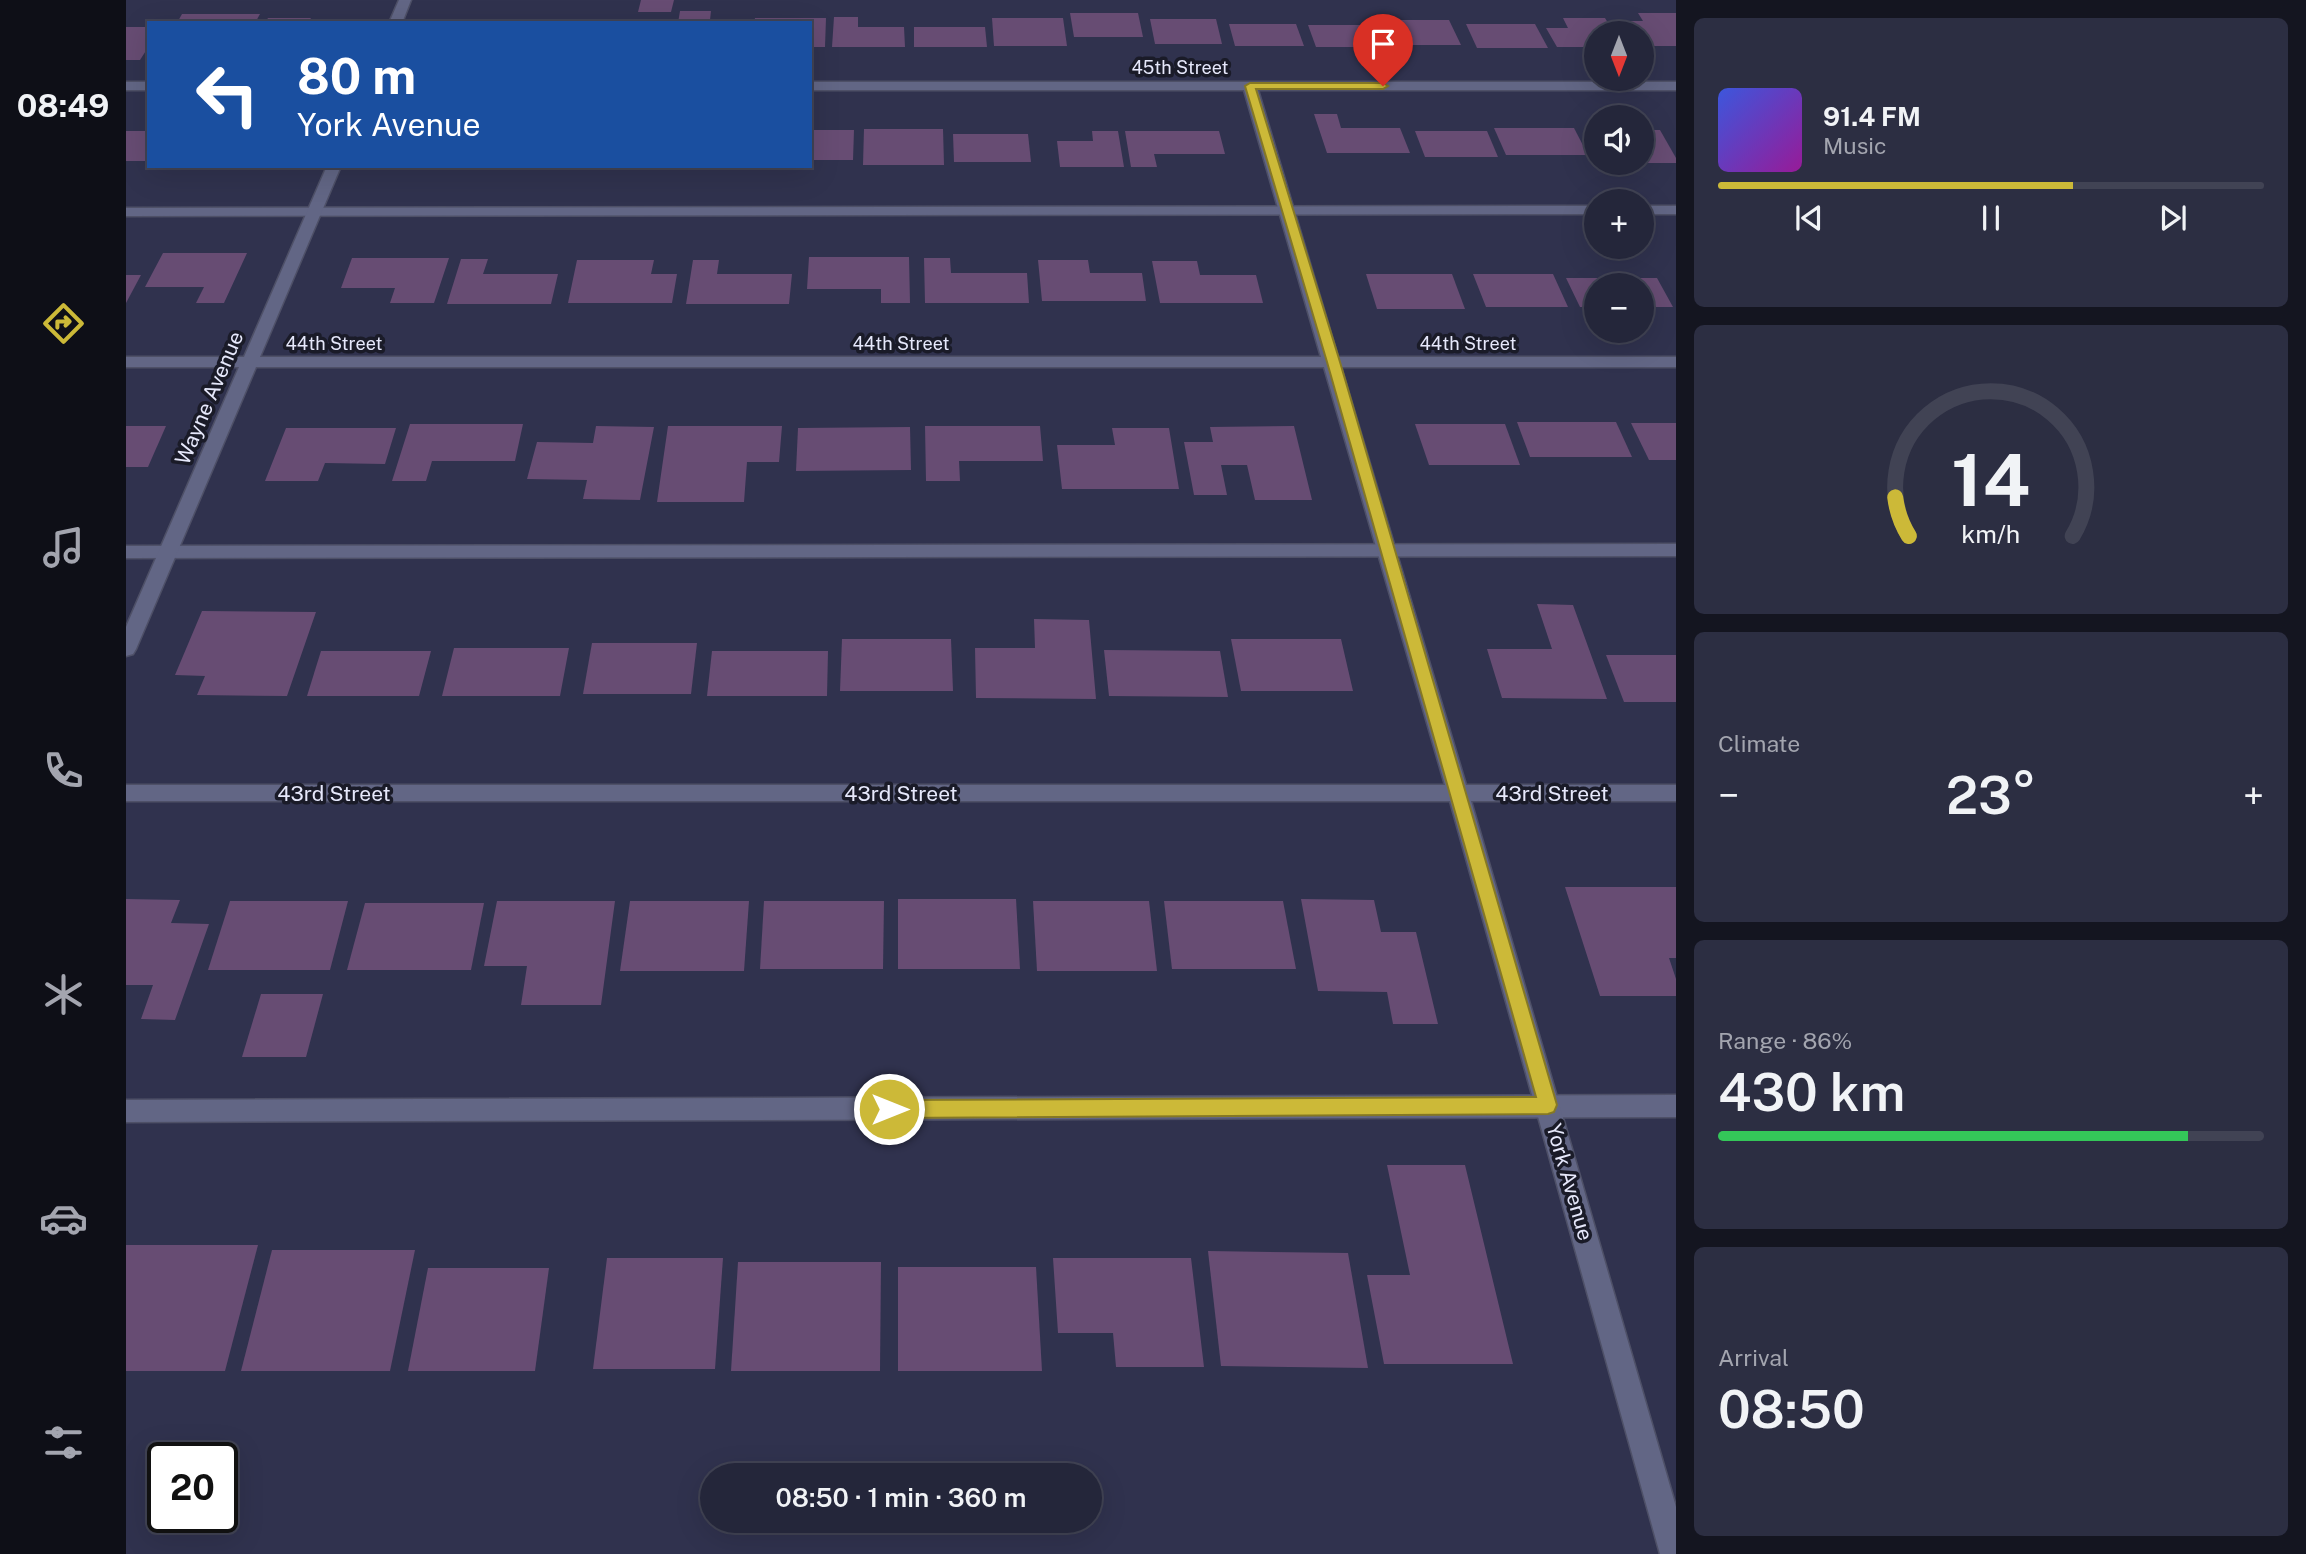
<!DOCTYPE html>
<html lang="en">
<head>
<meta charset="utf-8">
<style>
  body { margin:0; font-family:"Public Sans",sans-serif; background:#2c2e42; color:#f1f3f6; height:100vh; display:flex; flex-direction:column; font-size:26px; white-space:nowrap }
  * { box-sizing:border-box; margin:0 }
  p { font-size:23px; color:#a3a5af }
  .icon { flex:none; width:38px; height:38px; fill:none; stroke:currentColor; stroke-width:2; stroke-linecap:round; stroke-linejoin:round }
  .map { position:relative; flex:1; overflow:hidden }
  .panel { display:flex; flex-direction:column; gap:18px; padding:18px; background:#141520; width:630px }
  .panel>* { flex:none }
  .banner { position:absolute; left:21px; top:21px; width:665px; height:147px; border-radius:0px; box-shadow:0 7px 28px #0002,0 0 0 2px #414354; background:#1a4fa0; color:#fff; overflow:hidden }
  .needle { width:46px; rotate:180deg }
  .controls { position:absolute; left:1458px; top:21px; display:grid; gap:14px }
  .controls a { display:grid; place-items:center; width:70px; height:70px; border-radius:50%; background:#24263a; box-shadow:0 7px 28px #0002,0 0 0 2px #414354; font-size:35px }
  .speed { position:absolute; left:21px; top:1442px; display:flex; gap:14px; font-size:35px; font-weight:700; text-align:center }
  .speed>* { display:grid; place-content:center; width:91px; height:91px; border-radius:50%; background:#24263a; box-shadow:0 7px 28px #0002,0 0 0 2px #414354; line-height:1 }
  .speed .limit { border:4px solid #111; border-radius:10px; background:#fff; color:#111 }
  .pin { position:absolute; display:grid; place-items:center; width:60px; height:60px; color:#fff; margin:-72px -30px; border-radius:50% 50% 50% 0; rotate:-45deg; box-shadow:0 0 7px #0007 }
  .pin .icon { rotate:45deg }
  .me { position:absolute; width:77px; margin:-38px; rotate:90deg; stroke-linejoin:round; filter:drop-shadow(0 0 5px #0008) }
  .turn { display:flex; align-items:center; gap:24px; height:147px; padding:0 35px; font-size:32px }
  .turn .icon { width:91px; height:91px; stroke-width:2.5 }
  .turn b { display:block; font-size:49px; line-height:60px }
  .big { font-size:52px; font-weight:600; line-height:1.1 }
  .panel .tile { flex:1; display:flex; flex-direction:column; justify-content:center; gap:10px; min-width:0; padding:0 24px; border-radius:10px; background:#2c2e42 }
  .panel .dial { align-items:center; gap:0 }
  .dial svg { height:182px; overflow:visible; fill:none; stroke:#414354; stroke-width:7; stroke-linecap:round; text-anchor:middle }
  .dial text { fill:#f1f3f6; stroke:none }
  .song { display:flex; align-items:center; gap:21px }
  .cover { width:84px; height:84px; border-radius:10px; background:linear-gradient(135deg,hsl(230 70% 55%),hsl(300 70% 35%)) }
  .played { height:7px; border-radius:4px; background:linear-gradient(90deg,#ccb938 65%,#414354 65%) }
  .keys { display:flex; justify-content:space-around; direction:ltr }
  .heat { display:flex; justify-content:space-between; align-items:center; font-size:38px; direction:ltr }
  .charge { height:10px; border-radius:5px; background:linear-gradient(90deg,#34c759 86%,#414354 0) }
  .trip { position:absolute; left:574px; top:1463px; width:402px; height:70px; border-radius:35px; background:#24263a; box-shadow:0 7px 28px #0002,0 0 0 2px #414354; font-weight:600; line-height:70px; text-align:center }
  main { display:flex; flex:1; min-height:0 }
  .menu { display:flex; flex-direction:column; width:126px; justify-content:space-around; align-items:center; background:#0e0f17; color:#a3a5af }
  .menu .icon { width:49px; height:49px }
  .menu .selected { color:#ccb938 }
  .menu b { font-size:32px; color:#f1f3f6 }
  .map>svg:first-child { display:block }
</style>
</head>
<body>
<main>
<nav class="menu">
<b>08:49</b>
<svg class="icon selected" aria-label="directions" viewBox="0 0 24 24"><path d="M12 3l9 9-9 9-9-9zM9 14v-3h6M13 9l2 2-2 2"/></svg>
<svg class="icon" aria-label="music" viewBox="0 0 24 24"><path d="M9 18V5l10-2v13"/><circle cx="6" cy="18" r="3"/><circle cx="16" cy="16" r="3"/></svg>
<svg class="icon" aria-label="phone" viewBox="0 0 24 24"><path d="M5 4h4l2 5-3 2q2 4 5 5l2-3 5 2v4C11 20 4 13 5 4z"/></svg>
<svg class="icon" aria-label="climate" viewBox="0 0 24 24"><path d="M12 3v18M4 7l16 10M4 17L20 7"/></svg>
<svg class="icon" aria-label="car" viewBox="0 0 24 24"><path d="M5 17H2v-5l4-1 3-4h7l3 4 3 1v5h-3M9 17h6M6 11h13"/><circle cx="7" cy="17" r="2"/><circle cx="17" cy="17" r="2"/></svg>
<svg class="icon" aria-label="filters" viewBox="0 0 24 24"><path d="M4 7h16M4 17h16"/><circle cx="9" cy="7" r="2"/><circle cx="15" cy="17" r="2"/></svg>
</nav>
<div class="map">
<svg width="1550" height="1554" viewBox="0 0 1550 1554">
  <rect width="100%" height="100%" fill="#30324e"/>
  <g fill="#674c73">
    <path d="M515,0h33l-3,12h-33z"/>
    <path d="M554,11h31l-1,9h37v3h-69z"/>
    <path d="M944,13h68l5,24h-69z"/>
    <path d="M1512,13h38v33h-34v-13h-15l-7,-12h23z"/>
    <path d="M56,14h78l-5,9h-78z"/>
    <path d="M708,17h24v10h46l1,20h-73z"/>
    <path d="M142,18h43l-3,5h-43z"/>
    <path d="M629,18h71l-1,29h-15v-24h-56z"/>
    <path d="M866,18h71l4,28h-73z"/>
    <path d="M1437,18h42l9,15h-18v14h-39l-11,-19h22z"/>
    <path d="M395,19h71l-1,4h-72z"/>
    <path d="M1024,19h66l6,25h-67z"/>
    <path d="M315,20h70l-1,3h-70z"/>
    <path d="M1260,20h63l12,25h-65z"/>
    <path d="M1103,24h67l8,22h-69z"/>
    <path d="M1340,24h69l13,24h-71z"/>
    <path d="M1182,25h69l9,22h-70z"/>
    <path d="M0,27h23v19l-9,14h-14z"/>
    <path d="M788,27h71l2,20h-73z"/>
    <path d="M1188,114h23l4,14h59l10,25h-83z"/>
    <path d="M1368,128h80l14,27h-82z"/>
    <path d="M738,129h79l1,36h-81z"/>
    <path d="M684,130h44l-1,30h-43z"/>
    <path d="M1516,130h18l16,28v5h-34z"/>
    <rect x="0" y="131" width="23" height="30"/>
    <path d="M966,131h26l6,36h-64l-3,-26h36z"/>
    <path d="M999,131h94l6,23h-71l3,13h-26z"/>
    <path d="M1289,131h72l11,26h-73z"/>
    <path d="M827,134h75l3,28h-77z"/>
    <path d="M37,253h84l-23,50h-28l8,-16h-59z"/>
    <path d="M683,257h100l1,46h-29v-14h-74z"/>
    <path d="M226,258h97l-15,45h-44l5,-15h-54z"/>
    <path d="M798,258h26l1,15h76l2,30h-104z"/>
    <path d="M335,259h27l-5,15h75l-7,30h-104z"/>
    <path d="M451,260h77l-3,14h26l-5,29h-104z"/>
    <path d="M567,260h26l-2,14h75l-3,30h-103z"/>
    <path d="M912,260h50l2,13h52l4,28h-104z"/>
    <path d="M1026,261h45l3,14h56l7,28h-103z"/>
    <path d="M1240,274h86l13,35h-88z"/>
    <path d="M1347,274h80l15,33h-82z"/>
    <path d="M0,275h15l-15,28z"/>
    <path d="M1440,278h91l16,29h-31v-22h-46v22h-16z"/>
    <path d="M1391,422h99l16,35h-102z"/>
    <path d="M1505,423h45v37h-27z"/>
    <path d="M284,424h113l-8,37h-83l-6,20h-34z"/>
    <path d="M1289,424h90l15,41h-91z"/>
    <path d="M0,426h40l-18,41h-22z"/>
    <path d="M470,426l58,1 -14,73 -57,-1 4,-19 -60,-1 10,-37 56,1z"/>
    <path d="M542,426h114l-3,36h-32l-3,40h-87z"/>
    <path d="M799,426h115l3,35h-84l1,20h-34z"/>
    <path d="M1168,426l18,74h-57l-8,-35h-26l6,30h-33l-10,-53h29l-3,-15z"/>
    <path d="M784,427l1,43 -115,1 2,-43z"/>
    <path d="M160,428h110l-11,36 -60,-1 -7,18h-53z"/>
    <path d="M986,428h57l10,61h-117l-5,-44h58z"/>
    <path d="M1411,604l36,1 34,94 -105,-1 -15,-49h65z"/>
    <path d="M76,611l114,1 -29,84 -90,-1 8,-19 -30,-1z"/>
    <path d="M908,619l55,1 7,79 -120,-1 -1,-50h60z"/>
    <path d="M716,639h109l2,52h-113z"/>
    <path d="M1105,639h110l12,52h-112z"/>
    <path d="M466,643h105l-6,51h-108z"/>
    <path d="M328,648h115l-9,48h-118z"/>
    <path d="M978,650l116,1 8,46 -119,-1z"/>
    <path d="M195,651h110l-12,45h-112z"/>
    <path d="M586,651h116l-1,45h-120z"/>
    <path d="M1480,655h70v47h-52z"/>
    <path d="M1439,887h111v71h-7l7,21v17h-76z"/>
    <path d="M0,899l54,1 -9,23 38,1 -34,96 -34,-1 12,-34h-27z"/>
    <path d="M772,899h118l4,70h-122z"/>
    <path d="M1175,899l73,1 7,32h35l22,92h-45l-6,-32 -69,-1z"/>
    <path d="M104,901h118l-18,69h-122z"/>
    <path d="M371,901h118l-14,104h-80l6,-39h-43z"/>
    <path d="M504,901h119l-5,70h-124z"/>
    <path d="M638,901h120l-1,68h-123z"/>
    <path d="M907,901h116l8,70h-120z"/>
    <path d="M1038,901h119l13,68h-124z"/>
    <path d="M239,903h119l-13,67h-124z"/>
    <path d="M135,994h62l-17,63h-64z"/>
    <path d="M1261,1165h78l48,199h-129l-17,-89h43z"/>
    <path d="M0,1245h132l-33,126h-99z"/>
    <path d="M146,1250h143l-25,121h-149z"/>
    <path d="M1082,1251l140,2 20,115 -147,-2z"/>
    <path d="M481,1258h116l-8,111h-122z"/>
    <path d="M927,1258h138l13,109h-88l-3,-34h-55z"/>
    <path d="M612,1262h143l-1,109h-149z"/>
    <path d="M772,1267h138l6,104h-144z"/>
    <path d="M302,1268h121l-14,103h-127z"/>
  </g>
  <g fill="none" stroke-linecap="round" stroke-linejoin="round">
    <g stroke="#4e5067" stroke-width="3">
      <g id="lane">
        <path d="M1470,206v8l-1470,2v-8z"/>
        <rect x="1516" y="206" width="34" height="8"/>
        <path d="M1550,544v12l-1550,2v-12z"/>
        <path d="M1550,1095v22l-1550,5v-22z"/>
      </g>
    </g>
    <g stroke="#4e5067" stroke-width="3">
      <g id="street">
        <path d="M273,0h12l-9,23h-13z"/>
        <rect x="0" y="82" width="23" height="8"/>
        <path d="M684,82h866v8h-418l80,267h338v10h-335l125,418h210v16h-205l205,706v47h-16l-210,-753h-1324v-16h1319l-121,-418h-1068l-120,282 -3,5 -7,2v-29l113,-260h-113v-10h118l83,-191h14l-81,191h1061l-77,-267h-434z"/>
      </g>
    </g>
    <use href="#lane" fill="#626685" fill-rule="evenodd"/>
    <use href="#street" fill="#626685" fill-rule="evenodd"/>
  </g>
  <path fill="#ccb938" stroke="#857824" stroke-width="2" d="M1124,83h133l5,3 -5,3h-127l84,273 217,743 -3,7 -6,2 -659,4 -7,-3 -2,-6 2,-6 7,-3 647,-3 -209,-735 -82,-276z"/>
  <g text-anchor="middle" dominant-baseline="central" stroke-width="7" stroke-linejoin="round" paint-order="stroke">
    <g font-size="18" fill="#e6e8fb" stroke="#1a1b28">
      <text x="1054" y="67">45th Street</text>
      <text x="208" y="343">44th Street</text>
      <text x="775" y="343">44th Street</text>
      <text x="1342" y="343">44th Street</text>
    </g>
    <g font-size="21" fill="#e6e8fb" stroke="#1a1b28">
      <text transform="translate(83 398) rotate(-67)">Wayne Avenue</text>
      <text x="208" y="793">43rd Street</text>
      <text x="775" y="793">43rd Street</text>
      <text x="1426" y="793">43rd Street</text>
      <text transform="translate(1444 1182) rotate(74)">York Avenue</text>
    </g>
  </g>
</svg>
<div class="controls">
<a><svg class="needle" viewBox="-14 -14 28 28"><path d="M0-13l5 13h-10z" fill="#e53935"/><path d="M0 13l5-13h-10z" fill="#a3a5af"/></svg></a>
<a><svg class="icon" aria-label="sound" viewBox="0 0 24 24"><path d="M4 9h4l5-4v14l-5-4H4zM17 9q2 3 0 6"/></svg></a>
<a>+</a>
<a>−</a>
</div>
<div class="speed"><div class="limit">20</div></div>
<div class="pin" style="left:1257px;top:86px;background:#d93025"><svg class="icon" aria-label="arrive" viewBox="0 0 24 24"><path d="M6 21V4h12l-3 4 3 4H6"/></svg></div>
<svg class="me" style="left:763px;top:1109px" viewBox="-20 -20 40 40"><circle r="17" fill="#ccb938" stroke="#fff" stroke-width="3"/><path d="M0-11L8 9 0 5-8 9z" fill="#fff"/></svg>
<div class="trip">08:50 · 1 min · 360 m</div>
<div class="banner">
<div class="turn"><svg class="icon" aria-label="left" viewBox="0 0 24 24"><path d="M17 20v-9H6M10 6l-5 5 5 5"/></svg><div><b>80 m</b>York Avenue</div></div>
</div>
</div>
<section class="panel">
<div class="tile">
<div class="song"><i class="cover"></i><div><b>91.4 FM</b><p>Music</p></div></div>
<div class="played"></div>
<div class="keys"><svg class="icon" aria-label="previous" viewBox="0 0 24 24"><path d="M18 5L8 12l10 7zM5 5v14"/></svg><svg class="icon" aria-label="pause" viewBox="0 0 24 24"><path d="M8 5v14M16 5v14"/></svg><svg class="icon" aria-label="next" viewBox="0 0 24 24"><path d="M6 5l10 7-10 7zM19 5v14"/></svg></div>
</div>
<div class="tile dial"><svg viewBox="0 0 100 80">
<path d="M14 69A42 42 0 1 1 86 69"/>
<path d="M14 69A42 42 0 0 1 8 52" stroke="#ccb938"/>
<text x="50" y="56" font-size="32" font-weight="700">14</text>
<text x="50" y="72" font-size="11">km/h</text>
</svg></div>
<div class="tile"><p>Climate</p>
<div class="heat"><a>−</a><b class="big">23°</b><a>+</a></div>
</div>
<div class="tile"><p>Range · 86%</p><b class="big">430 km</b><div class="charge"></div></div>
<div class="tile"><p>Arrival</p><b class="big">08:50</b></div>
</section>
</main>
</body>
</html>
